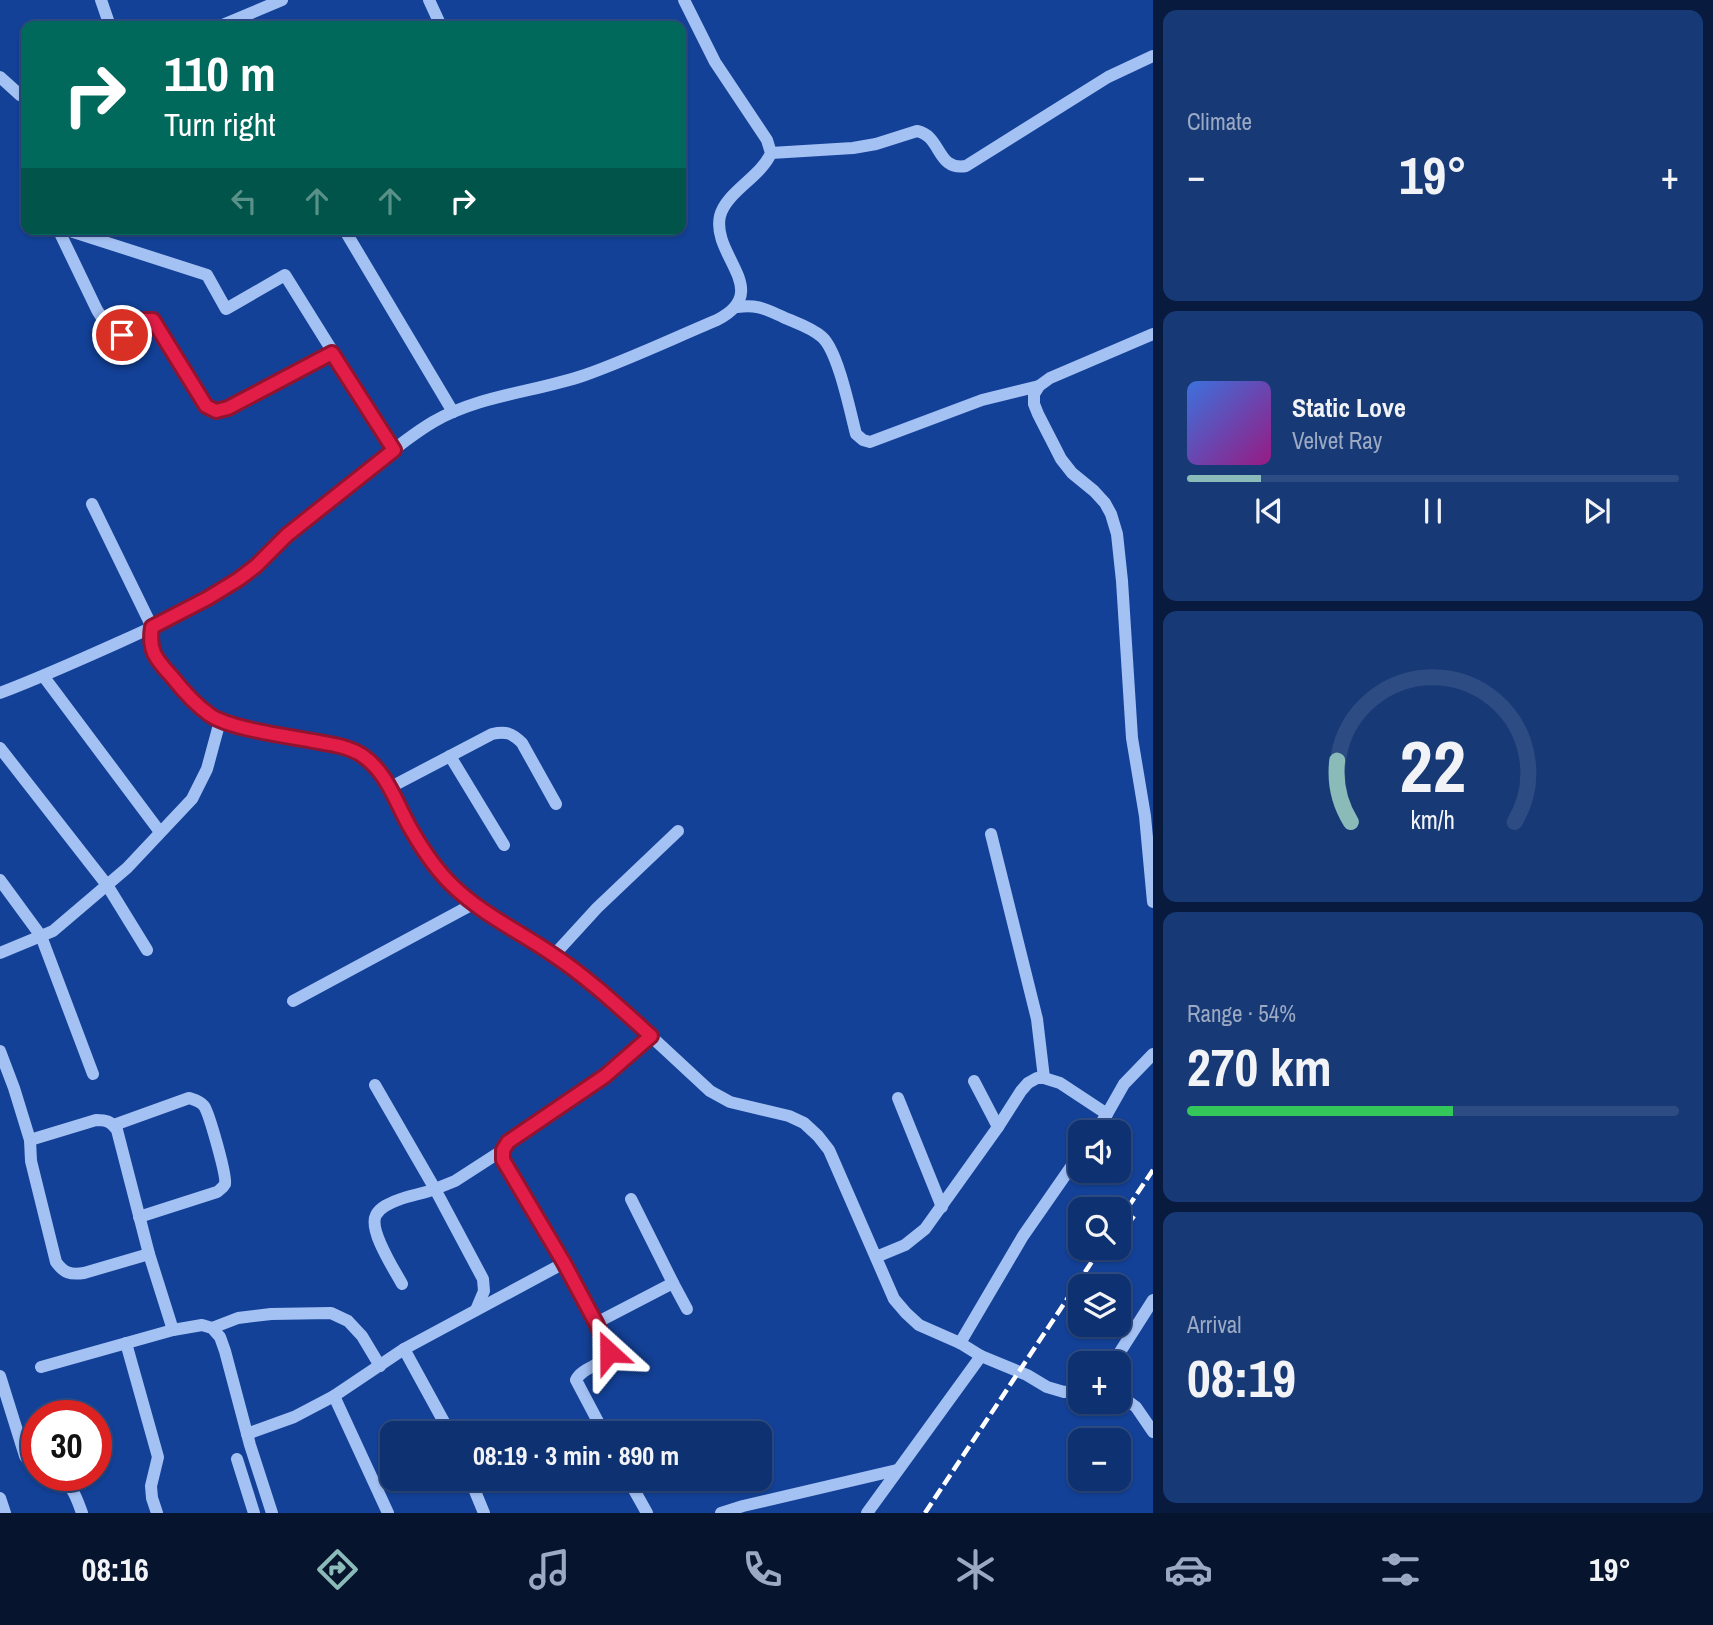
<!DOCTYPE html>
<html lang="en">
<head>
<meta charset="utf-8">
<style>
  body { margin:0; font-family:"Archivo Narrow",sans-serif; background:#173976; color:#f1f3f6; height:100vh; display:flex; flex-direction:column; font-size:26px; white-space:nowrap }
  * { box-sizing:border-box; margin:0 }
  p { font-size:23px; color:#9ba9c3 }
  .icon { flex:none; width:38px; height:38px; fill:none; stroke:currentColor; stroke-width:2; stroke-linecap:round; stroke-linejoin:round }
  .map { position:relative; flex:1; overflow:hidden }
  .details { display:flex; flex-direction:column; gap:10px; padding:10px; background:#081b3e; width:560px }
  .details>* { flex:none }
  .guide { position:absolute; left:21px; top:21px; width:665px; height:214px; border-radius:14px; box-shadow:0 2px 5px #0004,0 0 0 2px #2e4c84; background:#00695c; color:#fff; overflow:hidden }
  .controls { position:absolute; left:1068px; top:1120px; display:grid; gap:14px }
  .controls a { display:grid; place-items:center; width:63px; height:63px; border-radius:14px; background:#0e3171; box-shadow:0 2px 5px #0004,0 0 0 2px #2e4c84; font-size:35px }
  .speed { position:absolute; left:21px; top:1400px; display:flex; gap:14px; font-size:35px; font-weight:700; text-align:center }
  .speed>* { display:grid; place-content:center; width:91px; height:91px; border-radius:50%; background:#0e3171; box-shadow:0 2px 5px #0004,0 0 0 2px #2e4c84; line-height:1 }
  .speed .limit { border:10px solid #d22; background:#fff; color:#111 }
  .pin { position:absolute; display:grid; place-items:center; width:60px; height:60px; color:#fff; margin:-30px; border:4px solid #fff; border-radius:50%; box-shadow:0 2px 7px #0007 }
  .me { position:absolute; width:77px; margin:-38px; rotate:336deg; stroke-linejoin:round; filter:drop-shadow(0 0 5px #0008) }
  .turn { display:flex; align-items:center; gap:24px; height:147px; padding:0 28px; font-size:32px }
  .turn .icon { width:91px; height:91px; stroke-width:2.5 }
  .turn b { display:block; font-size:49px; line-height:60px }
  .lanes { display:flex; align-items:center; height:66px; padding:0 28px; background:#0003; justify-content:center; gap:35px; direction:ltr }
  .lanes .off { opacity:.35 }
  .big { font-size:52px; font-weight:700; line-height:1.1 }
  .details .widget { flex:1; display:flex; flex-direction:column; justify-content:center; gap:10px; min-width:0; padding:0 24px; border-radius:14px; background:#173976 }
  .details .dial { align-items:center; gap:0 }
  .dial svg { height:182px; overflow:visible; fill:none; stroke:#2e4c84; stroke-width:7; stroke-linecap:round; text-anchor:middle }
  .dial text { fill:#f1f3f6; stroke:none }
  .song { display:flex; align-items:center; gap:21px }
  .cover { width:84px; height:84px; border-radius:10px; background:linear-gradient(135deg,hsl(220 70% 55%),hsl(310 70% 35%)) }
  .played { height:7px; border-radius:4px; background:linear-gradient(90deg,#8bbbb9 15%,#2e4c84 15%) }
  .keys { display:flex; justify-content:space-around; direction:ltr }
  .heat { display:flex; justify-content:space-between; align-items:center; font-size:38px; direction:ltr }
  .charge { height:10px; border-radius:5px; background:linear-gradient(90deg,#34c759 54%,#2e4c84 0) }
  .trip { position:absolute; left:380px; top:1421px; width:392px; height:70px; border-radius:14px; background:#0e3171; box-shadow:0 2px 5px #0004,0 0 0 2px #2e4c84; font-weight:700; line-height:70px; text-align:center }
  .tabs { display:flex; height:112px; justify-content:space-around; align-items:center; background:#06142d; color:#9ba9c3 }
  .tabs .icon { width:49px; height:49px }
  .tabs .current { color:#8bbbb9 }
  .tabs b { font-size:32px; color:#f1f3f6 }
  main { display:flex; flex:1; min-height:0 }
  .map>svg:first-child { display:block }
</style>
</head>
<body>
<main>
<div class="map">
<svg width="1153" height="1513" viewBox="0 0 1153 1513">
  <rect width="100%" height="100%" fill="#134197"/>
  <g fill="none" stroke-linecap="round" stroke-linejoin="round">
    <g stroke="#a4c1f3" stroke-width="12">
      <path d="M101,0l9,26"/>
      <path d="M429,0l12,26"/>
      <path d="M220,26l62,-26"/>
      <path d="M0,77l20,18 6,2"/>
      <path d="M771,153l82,-5 23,-4 41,-13c25,5 19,40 49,35l142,-89 45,-21"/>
      <path d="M58,229l39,81 15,24 10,1 22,-15h9l53,86 10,5 12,-3 104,-55"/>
      <path d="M64,229l143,46 19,34 59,-34 109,175"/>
      <path d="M344,229l109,183"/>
      <path d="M737,307c20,-3 28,2 46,10 13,6 28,10 39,20 16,14 28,74 34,97l7,6 7,2 112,-42 57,-14"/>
      <path d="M1153,334l-103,44 -11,8 -5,8v10l4,10 23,45 11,14 22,18 11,12 6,11 6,20 5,47 10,157 13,78 8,86"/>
      <path d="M92,504l60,123 -2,14 4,13 10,13 29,35 18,14 9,5 17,5 103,20 23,9 18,17 31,59 19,30 19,23 23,20 73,46 35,25 33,27 96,89 20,11 59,14 15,7 14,13 11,14 65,149 12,14 13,12 41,18 21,13 46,19 20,12 17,5 16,-2"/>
      <path d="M44,677l116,155"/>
      <path d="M0,693c42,-16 82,-34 122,-52 40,-18 81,-37 117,-63 18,-12 31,-28 47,-43 22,-20 47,-38 71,-56 25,-20 49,-41 76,-57 46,-27 103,-30 152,-47 45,-16 89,-37 132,-55 57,-29 -6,-64 3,-104 6,-24 41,-39 51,-63l-4,-13 -52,-78 -31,-62"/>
      <path d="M0,748l107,137 40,65"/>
      <path d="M450,756l54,89"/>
      <path d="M389,788l103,-54c14,-3 20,-1 30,9l34,61"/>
      <path d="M991,834l46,185 7,59"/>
      <path d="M0,880l41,56 52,138"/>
      <path d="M0,953l53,-22 74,-63 65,-69 15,-30 13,-48"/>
      <path d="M554,955l43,-47 81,-77"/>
      <path d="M293,1001l180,-97"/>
      <path d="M0,1051l14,37 16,52 1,21 25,101c8,11 14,13 28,11l65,-19"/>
      <path d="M974,1081l24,46"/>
      <path d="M375,1085l60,104c-12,5 -25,6 -37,11 -8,3 -18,7 -22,15 -8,15 18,54 26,69"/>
      <path d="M898,1098l44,109"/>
      <path d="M114,1125l75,-27c6,2 11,3 15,8 5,7 23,70 21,78 -2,4 -4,5 -8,8l-78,25"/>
      <path d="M1095,1132l12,-18 17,-30 29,-30"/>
      <path d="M30,1140l66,-20c10,0 15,1 21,10l32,124 24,76"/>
      <path d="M876,1257l29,-12 20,-16 73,-102 23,-36 7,-8 9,-5h7l16,5 47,31"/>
      <path d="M564,1263l44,85c1,18 -25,17 -32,32l28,53"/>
      <path d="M673,1283l14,26"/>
      <path d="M476,1310l8,-19 -1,-12 -48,-90 20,-8 48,-31"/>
      <path d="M596,1323l77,-40 -42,-84"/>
      <path d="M212,1328l26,-10 33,-4 60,-1 17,8 14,15 18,30"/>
      <path d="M126,1343l32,114 -7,29 1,12 5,15"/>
      <path d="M960,1343l63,-107 57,-82"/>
      <path d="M404,1349l46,84"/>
      <path d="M1113,1363l40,-63"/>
      <path d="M41,1367l132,-37 29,-5 10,3 8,9 5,14 25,94 22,68"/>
      <path d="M0,1376l25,80 12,14"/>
      <path d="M1118,1394l18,13 17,25"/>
      <path d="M334,1396l54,117"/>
      <path d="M247,1434l47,-17 40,-21 70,-47 160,-86 -61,-103v-10l5,-8 97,-66 46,-40"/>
      <path d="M237,1459l17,54"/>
      <path d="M47,1475c24,6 27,15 35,38"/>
      <path d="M470,1479l14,34"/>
      <path d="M628,1479l19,34"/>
      <path d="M0,1498l5,15"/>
      <path d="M721,1513l22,-7 154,-36"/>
      <path d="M867,1513l114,-157"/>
    </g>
    <g stroke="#fff" stroke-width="4.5" stroke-dasharray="12 5" stroke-linecap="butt">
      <path d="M1118,1222l35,-52"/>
      <path d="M1118,1238l16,-22"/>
      <path d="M925,1513l176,-265"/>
    </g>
  </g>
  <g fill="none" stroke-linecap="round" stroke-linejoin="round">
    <g stroke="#92132f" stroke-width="18">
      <path id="route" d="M122,335l22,-15h9l53,86 10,5 12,-3 104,-55 62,97 -107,85 -31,31 -17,13 -31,19 -56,29c-4,25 5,33 21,51 11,14 23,27 37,37 21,14 77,21 103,26 16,3 36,5 50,15 25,17 34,50 49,75 11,19 24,39 41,55 28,27 63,44 96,66 37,24 69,54 102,84l-46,40 -97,66 -5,8v10l61,103 32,60 13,29"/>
    </g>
    <use href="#route" stroke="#e11d48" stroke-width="12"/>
  </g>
</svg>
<div class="controls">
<a><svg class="icon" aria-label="sound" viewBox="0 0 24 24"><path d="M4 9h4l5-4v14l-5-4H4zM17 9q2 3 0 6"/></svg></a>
<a><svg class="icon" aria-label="search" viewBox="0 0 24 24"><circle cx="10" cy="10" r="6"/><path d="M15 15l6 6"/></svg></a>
<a><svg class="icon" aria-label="layers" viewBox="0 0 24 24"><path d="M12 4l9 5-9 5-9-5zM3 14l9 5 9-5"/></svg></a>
<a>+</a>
<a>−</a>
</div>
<div class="speed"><div class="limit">30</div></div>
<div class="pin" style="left:122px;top:335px;background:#d93025"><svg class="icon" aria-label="arrive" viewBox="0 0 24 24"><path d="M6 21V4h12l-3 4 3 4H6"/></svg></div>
<svg class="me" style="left:609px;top:1352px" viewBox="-20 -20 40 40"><path d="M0-17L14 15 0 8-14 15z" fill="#e11d48" stroke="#fff" stroke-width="4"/></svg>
<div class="trip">08:19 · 3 min · 890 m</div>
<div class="guide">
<div class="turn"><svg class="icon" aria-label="right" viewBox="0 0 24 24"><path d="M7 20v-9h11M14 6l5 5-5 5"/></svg><div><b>110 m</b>Turn right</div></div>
<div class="lanes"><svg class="icon off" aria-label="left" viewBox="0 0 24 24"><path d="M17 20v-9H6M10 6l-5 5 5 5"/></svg><svg class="icon off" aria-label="ahead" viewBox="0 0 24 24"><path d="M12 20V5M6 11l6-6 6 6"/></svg><svg class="icon off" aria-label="ahead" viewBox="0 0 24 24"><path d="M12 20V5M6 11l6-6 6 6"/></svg><svg class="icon" aria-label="right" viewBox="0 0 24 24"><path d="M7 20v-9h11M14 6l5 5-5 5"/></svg></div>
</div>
</div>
<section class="details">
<div class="widget"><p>Climate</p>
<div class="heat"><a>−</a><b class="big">19°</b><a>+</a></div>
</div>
<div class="widget">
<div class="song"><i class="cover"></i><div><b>Static Love</b><p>Velvet Ray</p></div></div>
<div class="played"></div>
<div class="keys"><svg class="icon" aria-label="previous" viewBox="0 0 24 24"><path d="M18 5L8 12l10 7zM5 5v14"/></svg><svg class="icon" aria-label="pause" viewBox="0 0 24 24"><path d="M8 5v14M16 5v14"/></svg><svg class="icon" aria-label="next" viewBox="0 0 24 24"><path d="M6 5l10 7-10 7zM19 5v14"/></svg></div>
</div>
<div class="widget dial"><svg viewBox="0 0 100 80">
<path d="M14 69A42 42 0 1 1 86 69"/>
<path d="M14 69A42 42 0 0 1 8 42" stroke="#8bbbb9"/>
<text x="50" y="56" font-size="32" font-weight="700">22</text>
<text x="50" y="72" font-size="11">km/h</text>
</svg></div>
<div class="widget"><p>Range · 54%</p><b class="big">270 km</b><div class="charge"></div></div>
<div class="widget"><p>Arrival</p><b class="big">08:19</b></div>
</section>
</main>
<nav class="tabs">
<b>08:16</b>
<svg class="icon current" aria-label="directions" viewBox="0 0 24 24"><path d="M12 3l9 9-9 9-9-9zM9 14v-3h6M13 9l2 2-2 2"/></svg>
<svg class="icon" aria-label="music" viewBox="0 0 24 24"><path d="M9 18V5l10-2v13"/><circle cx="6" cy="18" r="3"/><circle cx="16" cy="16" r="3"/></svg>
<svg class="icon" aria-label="phone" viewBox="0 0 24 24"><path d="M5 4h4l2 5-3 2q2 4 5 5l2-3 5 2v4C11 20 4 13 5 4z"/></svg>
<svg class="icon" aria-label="climate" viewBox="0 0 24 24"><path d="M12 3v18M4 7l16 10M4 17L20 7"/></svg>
<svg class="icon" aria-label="car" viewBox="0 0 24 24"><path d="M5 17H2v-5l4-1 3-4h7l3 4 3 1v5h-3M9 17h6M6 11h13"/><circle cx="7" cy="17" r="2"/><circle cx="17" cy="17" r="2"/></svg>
<svg class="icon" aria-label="filters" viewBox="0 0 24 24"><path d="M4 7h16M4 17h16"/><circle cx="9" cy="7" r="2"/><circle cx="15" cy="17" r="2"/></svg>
<b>19°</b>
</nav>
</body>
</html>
